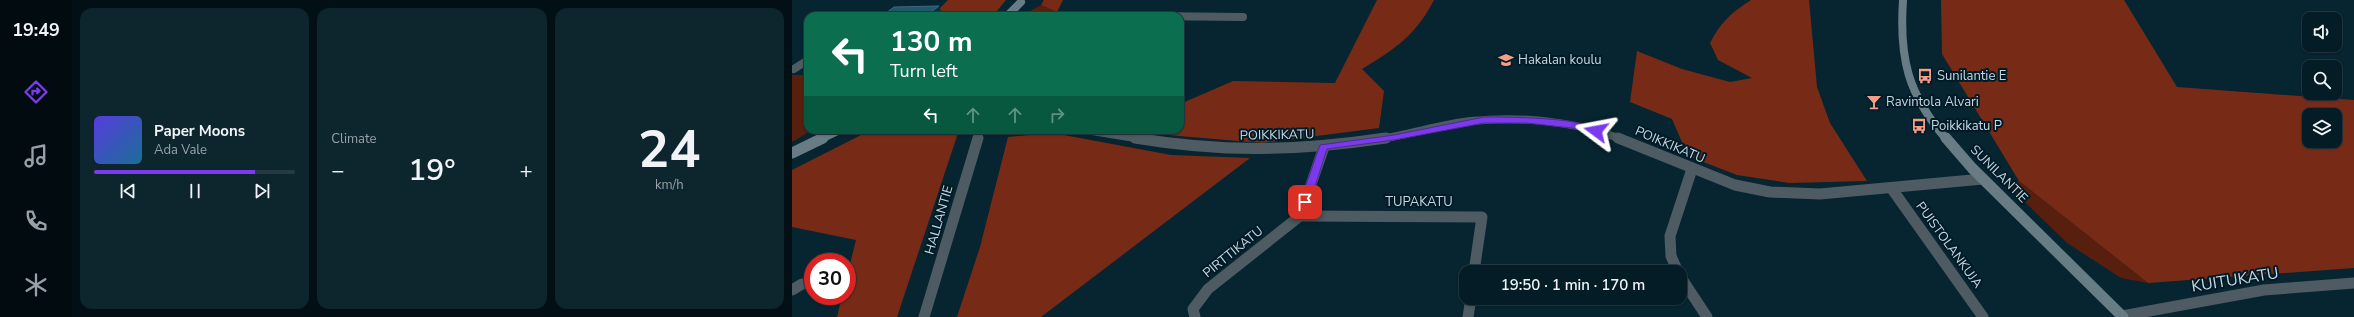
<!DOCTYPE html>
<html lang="en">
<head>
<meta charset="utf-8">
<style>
  body { margin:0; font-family:"Nunito Sans",sans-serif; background:#0d252d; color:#f1f3f6; height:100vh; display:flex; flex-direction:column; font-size:15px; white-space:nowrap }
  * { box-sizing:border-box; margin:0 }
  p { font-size:13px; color:#97a1a7 }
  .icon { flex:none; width:22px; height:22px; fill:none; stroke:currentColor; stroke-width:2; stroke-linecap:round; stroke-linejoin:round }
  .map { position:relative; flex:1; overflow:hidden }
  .panel { display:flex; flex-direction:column; gap:8px; padding:8px; background:#020f14; width:720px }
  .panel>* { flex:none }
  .top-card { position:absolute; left:12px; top:12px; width:380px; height:122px; border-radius:12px; box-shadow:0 1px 3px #0004,0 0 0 1px #253a42; background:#0b6e4f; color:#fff; overflow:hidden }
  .buttons { position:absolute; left:1510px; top:12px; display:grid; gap:8px }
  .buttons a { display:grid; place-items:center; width:40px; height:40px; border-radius:8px; background:#041c25; box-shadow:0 1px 3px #0004,0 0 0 1px #253a42; font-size:20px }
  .speed { position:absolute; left:12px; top:253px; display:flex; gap:8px; font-size:20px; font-weight:700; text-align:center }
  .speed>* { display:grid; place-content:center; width:52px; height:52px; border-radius:50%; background:#041c25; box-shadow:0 1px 3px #0004,0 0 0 1px #253a42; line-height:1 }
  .speed .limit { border:6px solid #d22; background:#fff; color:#111 }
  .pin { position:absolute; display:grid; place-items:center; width:34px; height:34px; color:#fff; margin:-17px; border-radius:8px; box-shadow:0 2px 6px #0006 }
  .me { position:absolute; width:44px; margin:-22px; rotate:283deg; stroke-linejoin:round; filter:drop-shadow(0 0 3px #0008) }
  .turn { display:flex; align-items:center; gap:14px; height:84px; padding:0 20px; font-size:18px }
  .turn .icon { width:52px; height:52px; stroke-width:2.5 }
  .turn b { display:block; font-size:28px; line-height:34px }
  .lanes { display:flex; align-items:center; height:38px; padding:0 20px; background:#0003; justify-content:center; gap:20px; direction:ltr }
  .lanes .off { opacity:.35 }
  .big { font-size:30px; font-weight:600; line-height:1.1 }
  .panel .card { flex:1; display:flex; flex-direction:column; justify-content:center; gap:6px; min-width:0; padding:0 14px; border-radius:12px; background:#0d252d }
  .panel .dial { align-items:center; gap:0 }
  .dial b { font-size:52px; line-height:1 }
  .song { display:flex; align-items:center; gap:12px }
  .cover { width:48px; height:48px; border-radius:6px; background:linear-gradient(135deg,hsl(250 70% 55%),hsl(200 70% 35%)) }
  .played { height:4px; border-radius:2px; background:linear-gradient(90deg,#7c3aed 80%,#253a42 80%) }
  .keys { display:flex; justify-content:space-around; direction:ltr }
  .heat { display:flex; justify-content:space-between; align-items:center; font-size:22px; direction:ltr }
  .panel .tiles { flex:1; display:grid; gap:8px; grid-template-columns:repeat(3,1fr) }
  .trip { position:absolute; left:667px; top:265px; width:228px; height:40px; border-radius:12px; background:#041c25; box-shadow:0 1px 3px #0004,0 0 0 1px #253a42; font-weight:600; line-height:40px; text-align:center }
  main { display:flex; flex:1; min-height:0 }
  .menu { display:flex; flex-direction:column; width:72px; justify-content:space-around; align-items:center; background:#020b0f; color:#97a1a7 }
  .menu .icon { width:28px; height:28px }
  .menu .active { color:#7c3aed }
  .menu b { font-size:18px; color:#f1f3f6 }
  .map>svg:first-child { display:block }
</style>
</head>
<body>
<main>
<nav class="menu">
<b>19:49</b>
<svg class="icon active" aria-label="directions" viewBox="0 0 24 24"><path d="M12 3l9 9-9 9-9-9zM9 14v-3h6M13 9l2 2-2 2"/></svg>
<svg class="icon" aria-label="music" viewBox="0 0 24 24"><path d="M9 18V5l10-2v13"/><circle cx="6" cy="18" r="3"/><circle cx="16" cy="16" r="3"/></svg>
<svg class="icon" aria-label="phone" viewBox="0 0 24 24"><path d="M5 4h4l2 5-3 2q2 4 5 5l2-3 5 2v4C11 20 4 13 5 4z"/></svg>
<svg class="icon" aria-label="climate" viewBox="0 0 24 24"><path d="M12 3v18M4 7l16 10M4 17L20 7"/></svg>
</nav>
<section class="panel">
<div class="tiles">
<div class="card">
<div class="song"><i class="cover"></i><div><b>Paper Moons</b><p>Ada Vale</p></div></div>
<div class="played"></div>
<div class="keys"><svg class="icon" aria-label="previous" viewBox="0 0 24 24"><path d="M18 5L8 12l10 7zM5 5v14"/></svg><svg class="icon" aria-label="pause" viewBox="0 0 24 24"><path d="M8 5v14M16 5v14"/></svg><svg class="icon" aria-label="next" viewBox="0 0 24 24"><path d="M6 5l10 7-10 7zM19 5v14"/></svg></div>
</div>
<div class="card"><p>Climate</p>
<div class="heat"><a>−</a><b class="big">19°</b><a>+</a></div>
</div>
<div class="card dial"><b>24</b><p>km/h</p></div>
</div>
</section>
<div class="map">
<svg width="1562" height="317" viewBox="0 0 1562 317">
  <rect width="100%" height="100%" fill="#062531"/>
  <g fill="#581e0e">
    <path d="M249,5l16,7 -2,4h-30l5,-5z"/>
    <path d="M0,75h16v55h4l-20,12z"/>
    <path d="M1227,181l129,102 -27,-5 -54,-35 -63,-61z"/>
  </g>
  <g fill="#772b16" fill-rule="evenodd">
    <path d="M156,0h58l-10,12h-60z"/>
    <path d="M252,0h19l-6,12 -16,-7z"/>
    <path d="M585,0h57c-18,35 -39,49 -72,69l22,22 -5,37 -117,15 -106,-9 2,-4h22v-26l53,-23 102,2z"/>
    <path d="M959,0h58l8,87 13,36 37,58 -78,2 -52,-8 -49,-19 -16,-37 -42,-17 7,-51 45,18 48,13 22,-4 -34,-18 -8,-17c10,-20 22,-31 41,-43z"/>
    <path d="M1149,0h183l53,87 177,13v168l-206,15 -129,-102 -77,-127zM1517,115h26v26h-26z"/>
    <path d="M79,130h88l-62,187h-60l5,-21h5v-20l9,-36 -64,-13v-57z"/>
    <path d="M261,133l118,22 79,3 -209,159h-84l23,-70 28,-110z"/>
  </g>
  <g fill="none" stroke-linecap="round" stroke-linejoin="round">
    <g stroke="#4f5b62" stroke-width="8">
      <path d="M357,16l94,1"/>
      <path d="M2,69l14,-9"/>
      <path d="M294,130l55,9"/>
      <path d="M185,139l3,-9"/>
      <path d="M587,139c31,-4 61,-15 92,-18 49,-5 104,0 150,18"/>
    </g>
    <g stroke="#4f5b62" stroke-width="11">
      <path d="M343,138c89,15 162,13 251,0"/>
      <path d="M826,138l117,47 35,7 50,2 163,-15"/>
      <path d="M1100,189l91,128"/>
      <path d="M508,216l182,1 -8,55"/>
      <path d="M508,216l24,-69"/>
      <path d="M886,272l-7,-16 -1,-20 22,-67"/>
      <path d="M888,276l27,41"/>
      <path d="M0,290l10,-6"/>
      <path d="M1330,316l142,-26 90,-7"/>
      <path d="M132,317l54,-179"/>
      <path d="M403,317l-2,-8 15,-20 92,-73"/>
      <path d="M676,317l3,-19"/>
    </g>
    <g stroke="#687c86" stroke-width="8">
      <path d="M1111,0c-4,59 5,94 43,139"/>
      <path d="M215,16l14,-14"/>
      <path d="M29,139l19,-9"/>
    </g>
    <g stroke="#687c86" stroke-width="11">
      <path d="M1154,138l26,30 151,149"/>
      <path d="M0,153l31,-15"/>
    </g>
  </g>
  <path fill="#023345" d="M147,6l4,9v1h-17z"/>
  <path fill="#22566a" stroke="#3b6a7c" d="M147,6l-13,10h-44l12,-9z"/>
  <path fill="#7c3aed" stroke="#51269a" d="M692,117c21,0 102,0 116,14l-4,3 -24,-6 -45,-5h-43l-90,17 -67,9 -17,53 -5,4 -5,-4 20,-57 74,-10z"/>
  <defs>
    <g id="school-bare" transform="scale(1.2)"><path d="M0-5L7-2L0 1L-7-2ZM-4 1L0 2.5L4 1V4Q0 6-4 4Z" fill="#f49e87" stroke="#001b27" stroke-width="2.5" paint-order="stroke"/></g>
    <g id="bus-bare" transform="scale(1.2)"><path d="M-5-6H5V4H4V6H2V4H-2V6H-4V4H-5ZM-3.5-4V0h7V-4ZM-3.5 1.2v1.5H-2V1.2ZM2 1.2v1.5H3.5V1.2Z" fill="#f49e87" stroke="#001b27" stroke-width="2.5" paint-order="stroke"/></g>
    <g id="bar-bare" transform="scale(1.2)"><path d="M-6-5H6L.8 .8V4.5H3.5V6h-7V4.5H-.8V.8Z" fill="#f49e87" stroke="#001b27" stroke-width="2.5" paint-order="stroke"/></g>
  </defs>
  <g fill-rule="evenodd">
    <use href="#school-bare" x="714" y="60"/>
    <use href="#bus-bare" x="1133" y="76"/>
    <use href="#bar-bare" x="1082" y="102"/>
    <use href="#bus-bare" x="1127" y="126"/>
  </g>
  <g text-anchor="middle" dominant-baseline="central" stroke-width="4" stroke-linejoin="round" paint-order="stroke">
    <g font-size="13" fill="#c6d7df" stroke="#001b27" text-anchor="start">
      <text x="726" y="60">Hakalan koulu</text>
      <text x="1145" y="76">Sunilantie E</text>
      <text x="1094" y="102">Ravintola Alvari</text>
      <text x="1139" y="126">Poikkikatu P</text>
    </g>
    <g font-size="13" fill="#c6d7df" stroke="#001b27">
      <text transform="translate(485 135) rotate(-1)">POIKKIKATU</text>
      <text transform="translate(878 145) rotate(23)">POIKKIKATU</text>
      <text transform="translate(1207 174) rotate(45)">SUNILANTIE</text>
      <text x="627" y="202">TUPAKATU</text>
      <text transform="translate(147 220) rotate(-74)">HALLANTIE</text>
      <text transform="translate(1157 245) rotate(54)">PUISTOLANKUJA</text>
      <text transform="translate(441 252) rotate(-39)">PIRTTIKATU</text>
    </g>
    <g font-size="16" fill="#c6d7df" stroke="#001b27">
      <text transform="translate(1443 280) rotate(-9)">KUITUKATU</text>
    </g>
  </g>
</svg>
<div class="buttons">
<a><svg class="icon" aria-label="sound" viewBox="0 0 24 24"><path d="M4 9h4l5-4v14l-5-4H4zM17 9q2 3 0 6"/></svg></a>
<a><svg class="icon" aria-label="search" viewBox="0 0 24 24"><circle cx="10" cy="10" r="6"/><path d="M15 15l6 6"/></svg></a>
<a><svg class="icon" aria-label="layers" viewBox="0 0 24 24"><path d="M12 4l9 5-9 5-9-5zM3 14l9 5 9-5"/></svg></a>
</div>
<div class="speed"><div class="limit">30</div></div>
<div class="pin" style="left:513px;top:202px;background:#d93025"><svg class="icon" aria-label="arrive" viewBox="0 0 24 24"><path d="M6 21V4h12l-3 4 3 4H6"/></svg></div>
<svg class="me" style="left:804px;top:131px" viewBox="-20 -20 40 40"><path d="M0-17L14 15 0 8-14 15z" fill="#7c3aed" stroke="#fff" stroke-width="4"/></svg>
<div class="trip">19:50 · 1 min · 170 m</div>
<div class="top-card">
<div class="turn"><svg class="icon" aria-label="left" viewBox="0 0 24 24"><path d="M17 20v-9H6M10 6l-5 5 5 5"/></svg><div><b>130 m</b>Turn left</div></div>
<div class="lanes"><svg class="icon" aria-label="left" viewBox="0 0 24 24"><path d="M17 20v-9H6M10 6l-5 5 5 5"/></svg><svg class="icon off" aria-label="ahead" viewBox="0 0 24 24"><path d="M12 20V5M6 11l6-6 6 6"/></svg><svg class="icon off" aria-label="ahead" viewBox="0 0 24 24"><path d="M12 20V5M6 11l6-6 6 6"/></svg><svg class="icon off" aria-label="right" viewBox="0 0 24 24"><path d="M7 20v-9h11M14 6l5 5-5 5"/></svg></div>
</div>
</div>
</main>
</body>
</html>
